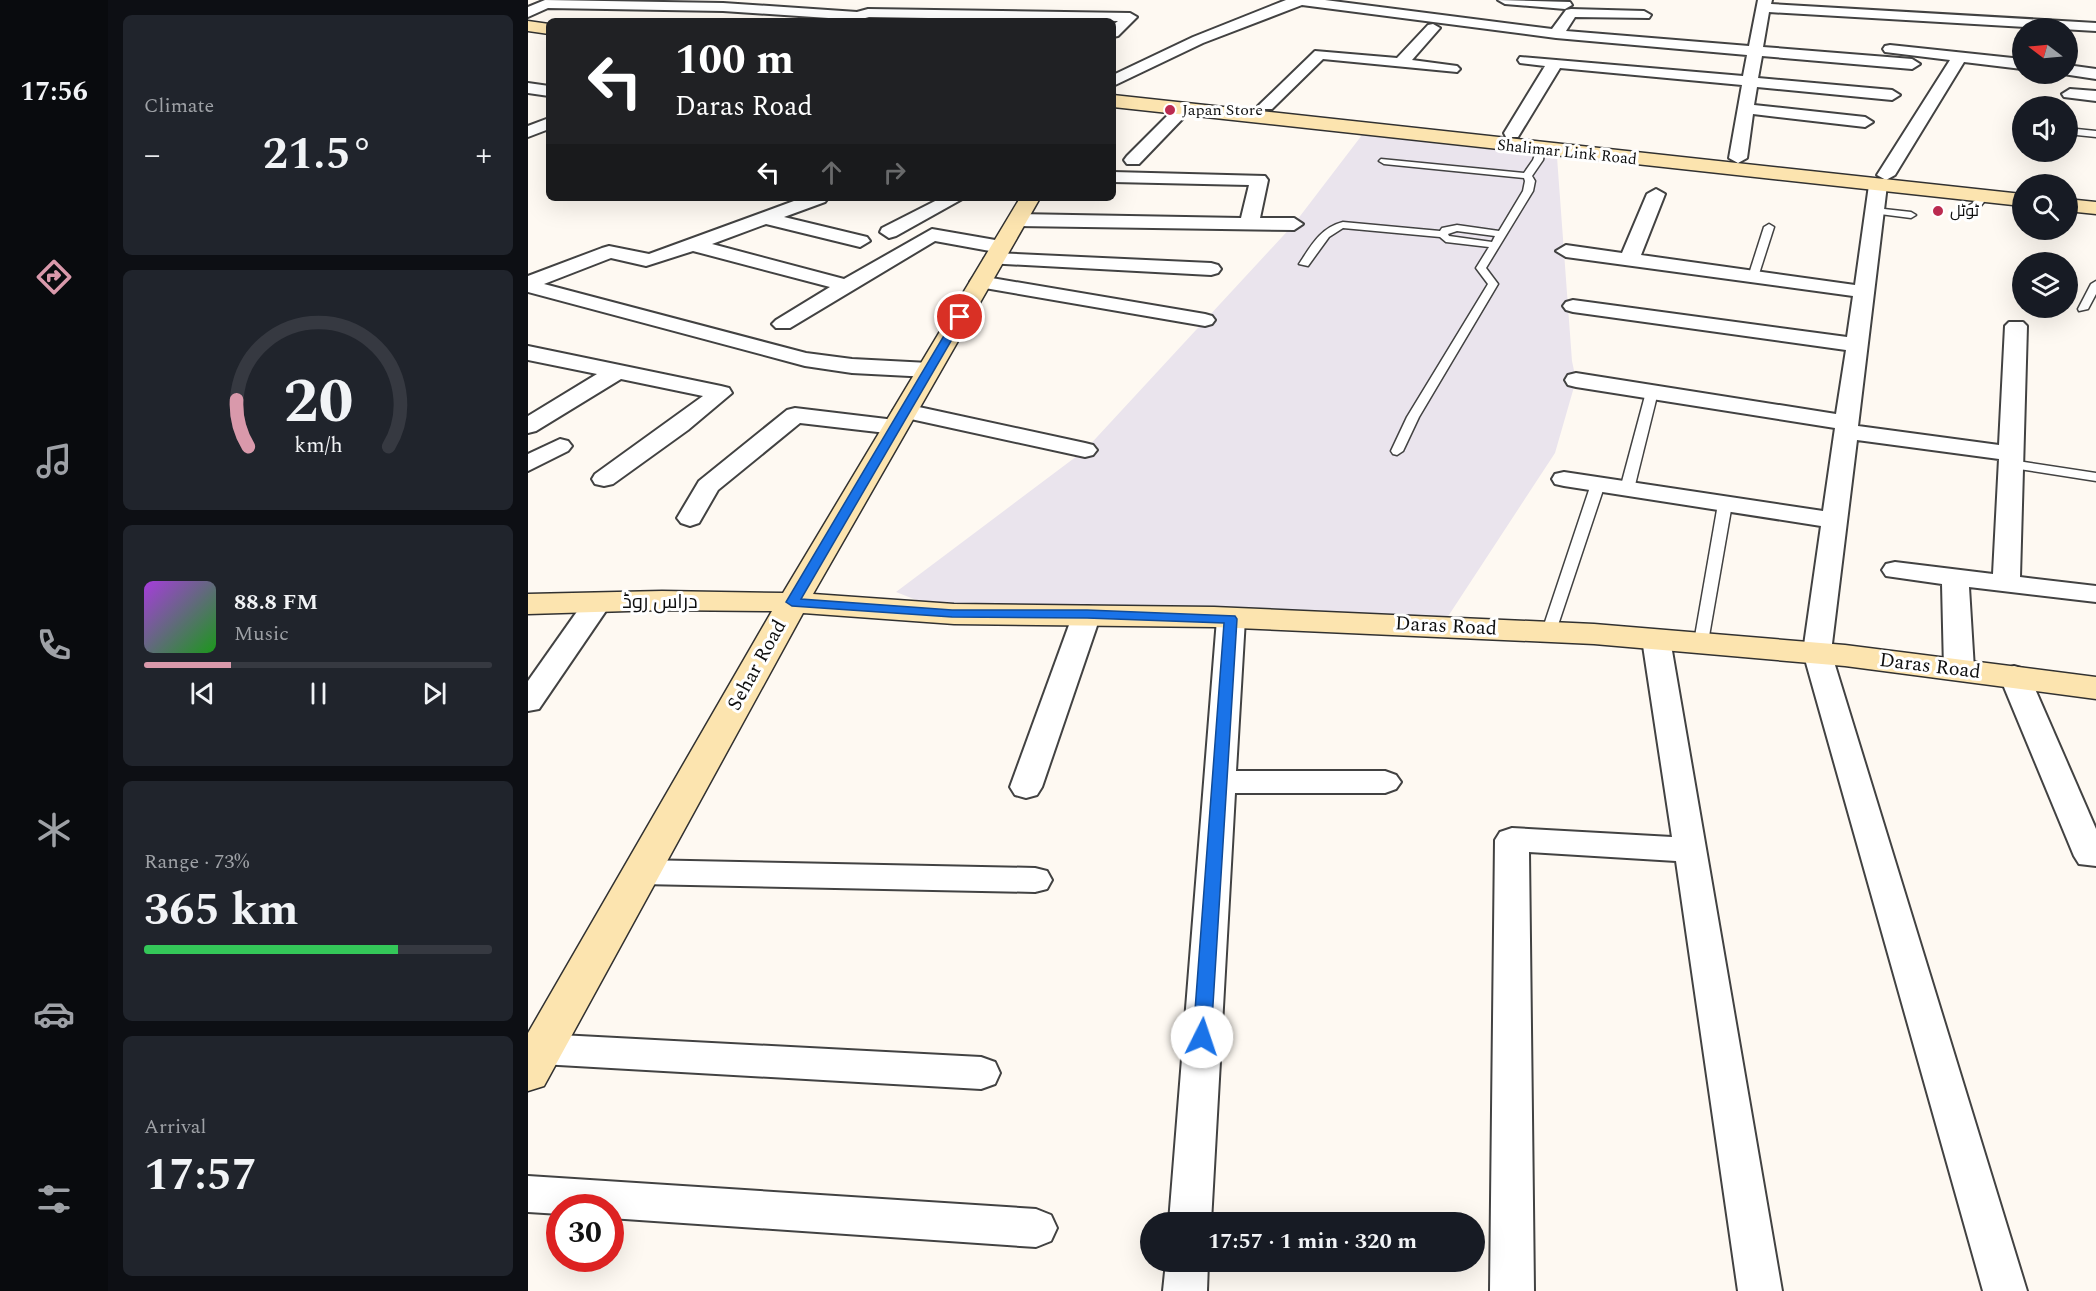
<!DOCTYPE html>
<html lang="en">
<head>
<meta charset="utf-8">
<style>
  body { margin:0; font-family:Spectral,Cairo,serif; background:#20242c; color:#f1f3f6; height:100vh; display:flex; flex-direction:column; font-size:22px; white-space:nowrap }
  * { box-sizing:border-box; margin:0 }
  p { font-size:20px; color:#9ea1a6 }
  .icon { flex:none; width:33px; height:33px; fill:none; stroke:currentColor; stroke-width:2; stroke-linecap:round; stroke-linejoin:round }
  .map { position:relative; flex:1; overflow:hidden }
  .panel { display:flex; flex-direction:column; gap:15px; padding:15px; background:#0d0f14; width:420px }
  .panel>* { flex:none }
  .top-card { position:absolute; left:18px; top:18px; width:570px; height:183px; border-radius:9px; box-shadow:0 6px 24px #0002; background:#202124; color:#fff; overflow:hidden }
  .needle { width:39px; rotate:286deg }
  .fabs { position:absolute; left:1484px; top:18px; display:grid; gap:12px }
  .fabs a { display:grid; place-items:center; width:66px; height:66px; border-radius:50%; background:#171b24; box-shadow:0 6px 24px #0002; font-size:30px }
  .speed { position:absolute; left:18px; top:1194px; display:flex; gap:12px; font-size:30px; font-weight:700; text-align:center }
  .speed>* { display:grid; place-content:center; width:78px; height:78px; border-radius:50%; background:#171b24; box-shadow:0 6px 24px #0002; line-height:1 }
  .speed .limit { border:9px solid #d22; background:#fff; color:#111 }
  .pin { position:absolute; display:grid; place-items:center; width:51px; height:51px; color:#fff; margin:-26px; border:3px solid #fff; border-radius:50%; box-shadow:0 2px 6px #0007 }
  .me { position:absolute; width:66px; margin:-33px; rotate:4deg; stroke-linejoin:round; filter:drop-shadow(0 0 4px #0008) }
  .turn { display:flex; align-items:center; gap:21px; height:126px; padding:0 30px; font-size:27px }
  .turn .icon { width:78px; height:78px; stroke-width:2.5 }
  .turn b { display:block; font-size:42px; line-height:51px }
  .lanes { display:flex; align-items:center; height:57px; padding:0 30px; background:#0003; justify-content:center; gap:30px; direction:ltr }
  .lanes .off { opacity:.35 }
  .big { font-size:45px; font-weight:700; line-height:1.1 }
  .panel .tile { flex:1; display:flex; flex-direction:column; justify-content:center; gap:9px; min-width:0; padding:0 21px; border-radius:9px; background:#20242c }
  .panel .dial { align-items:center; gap:0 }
  .dial svg { height:156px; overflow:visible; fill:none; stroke:#363941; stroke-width:7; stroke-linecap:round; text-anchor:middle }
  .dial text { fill:#f1f3f6; stroke:none }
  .song { display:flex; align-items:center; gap:18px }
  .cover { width:72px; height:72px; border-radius:9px; background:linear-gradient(135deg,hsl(280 70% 55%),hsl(120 70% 35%)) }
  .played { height:6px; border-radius:3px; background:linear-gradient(90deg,#d999ab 25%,#363941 25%) }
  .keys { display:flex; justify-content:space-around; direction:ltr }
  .heat { display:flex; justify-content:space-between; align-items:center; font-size:33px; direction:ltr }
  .charge { height:9px; border-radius:4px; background:linear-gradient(90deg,#34c759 73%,#363941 0) }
  .trip { position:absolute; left:612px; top:1212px; width:345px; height:60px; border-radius:30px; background:#171b24; box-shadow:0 6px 24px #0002; font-weight:700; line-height:60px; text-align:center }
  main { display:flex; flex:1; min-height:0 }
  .tab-bar { display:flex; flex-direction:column; width:108px; justify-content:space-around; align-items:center; background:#090b0e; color:#9ea1a6 }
  .tab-bar .icon { width:42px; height:42px }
  .tab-bar .active { color:#d999ab }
  .tab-bar b { font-size:27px; color:#f1f3f6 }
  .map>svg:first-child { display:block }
</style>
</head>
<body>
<main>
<nav class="tab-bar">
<b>17:56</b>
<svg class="icon active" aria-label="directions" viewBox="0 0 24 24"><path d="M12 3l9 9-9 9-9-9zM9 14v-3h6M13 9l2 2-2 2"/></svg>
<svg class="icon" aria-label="music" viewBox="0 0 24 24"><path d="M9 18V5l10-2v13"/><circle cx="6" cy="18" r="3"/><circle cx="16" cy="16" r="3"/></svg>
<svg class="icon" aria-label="phone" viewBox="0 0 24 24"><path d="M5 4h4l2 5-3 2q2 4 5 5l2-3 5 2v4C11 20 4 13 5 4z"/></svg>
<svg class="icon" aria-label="climate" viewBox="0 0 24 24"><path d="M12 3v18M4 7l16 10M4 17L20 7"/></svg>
<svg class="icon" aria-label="car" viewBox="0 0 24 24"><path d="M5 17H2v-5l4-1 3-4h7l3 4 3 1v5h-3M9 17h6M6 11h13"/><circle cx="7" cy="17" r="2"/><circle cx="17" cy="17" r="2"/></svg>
<svg class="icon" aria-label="filters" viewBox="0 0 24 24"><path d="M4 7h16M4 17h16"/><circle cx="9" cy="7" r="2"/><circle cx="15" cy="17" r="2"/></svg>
</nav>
<section class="panel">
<div class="tile"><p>Climate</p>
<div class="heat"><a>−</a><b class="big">21.5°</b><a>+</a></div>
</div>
<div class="tile dial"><svg viewBox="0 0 100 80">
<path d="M14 69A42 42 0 1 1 86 69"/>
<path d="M14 69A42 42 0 0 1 8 45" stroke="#d999ab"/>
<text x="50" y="56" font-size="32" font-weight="700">20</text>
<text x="50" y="72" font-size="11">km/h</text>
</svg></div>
<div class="tile">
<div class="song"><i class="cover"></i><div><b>88.8 FM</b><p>Music</p></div></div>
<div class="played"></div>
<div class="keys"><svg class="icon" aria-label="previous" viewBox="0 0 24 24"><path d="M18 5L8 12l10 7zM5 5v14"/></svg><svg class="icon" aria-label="pause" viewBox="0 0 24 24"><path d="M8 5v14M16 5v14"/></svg><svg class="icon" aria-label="next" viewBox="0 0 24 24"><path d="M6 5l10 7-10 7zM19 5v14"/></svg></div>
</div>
<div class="tile"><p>Range · 73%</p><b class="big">365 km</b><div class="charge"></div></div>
<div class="tile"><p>Arrival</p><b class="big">17:57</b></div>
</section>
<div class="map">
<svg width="1568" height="1291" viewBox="0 0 1568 1291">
  <rect width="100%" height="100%" fill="#fef9f2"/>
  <path fill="#eae4ed" d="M834,135l195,22 15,204 4,19 -21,73 -110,168 -493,-7 -56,-22 189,-142 209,-226z"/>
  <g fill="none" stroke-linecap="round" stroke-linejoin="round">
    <g stroke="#424242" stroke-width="3">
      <g id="lane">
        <path d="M1486,124h8v6l-8,-2z"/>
        <path d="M1539,128l29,3v6l-29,-3z"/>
        <path d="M1010,147l7,2 -2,11 -11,16 3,5 -2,10 -47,77 12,16 -79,133 -16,34 -6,4 -4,-1 -2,-3 16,-34 81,-133 -12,-16 13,-21 -43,-5 -6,-5 -97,-9 -14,9 -21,29 -9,-2c12,-18 21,-36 44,-42l97,9 2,-3 15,-3 42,6 24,-40 2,-10 -1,-3 -140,-14 -5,-3 2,-2 143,14 9,-13zM929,231l38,5 -3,6 -43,-6 -1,-2z"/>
        <path d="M1451,194l8,2c-4,10 -12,18 -23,16v-4l11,-6z"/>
        <path d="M1347,208l36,4 5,3 -5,3 -39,-5 -2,-2z"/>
        <path d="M1241,224l5,3 -16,50 -9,2 -1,-2 16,-50z"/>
        <path d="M1568,281v13l-8,15 -9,2 -1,-2 13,-25z"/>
        <path d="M1124,388l6,4 -24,97 -2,3h-10l-2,-3 26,-97z"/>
        <path d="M1483,460l85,13v8l-90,-14v-6z"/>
        <path d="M1070,480l7,4 -49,147 -7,4 -5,-1 -2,-3 49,-147z"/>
        <path d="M1197,500l7,4 -24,138 -7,4 -7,-4 24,-138z"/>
      </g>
    </g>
    <g stroke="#424242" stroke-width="4">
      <g id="street">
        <path d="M17,0l178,3 134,9 11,-3 262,4 7,4 -19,19 -5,1v-12l5,-4 -249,-4 -11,3 -135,-9 -175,-3 -20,9v-10z"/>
        <path d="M758,0h39l227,29 14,-19 5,-1 73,2 7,4 -2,3 -74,-1 -9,14 183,15 9,-46h14l-1,4 325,19v8l-327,-19 -6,35 149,12 8,5 -8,5 -150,-13 -4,22 134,12 8,5 -8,5 -135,-13 -3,18 111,12 8,5 -8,5 -112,-13 -6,44 -9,5 -9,-5 13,-73 -182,-17 -42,69h-12l-2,-4 41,-67 -25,-3 -2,-3 2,-3 223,19 4,-21 -191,-17 -254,-33 -99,38 -90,43v-11l80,-38z"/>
        <path d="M970,0l72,2 2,3 -7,4 -60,-5z"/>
        <path d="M905,24l7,4 -28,32 45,6 3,3 -3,3 -134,-13 -51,50h-12l-2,-3 57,-55 82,7 31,-33z"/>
        <path d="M1362,45l132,14v10l-58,-7 -69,113 -9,5 -9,-5 73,-115 -65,-8 -2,-3 2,-3z"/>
        <path d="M1539,65l29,4v10l-33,-5h4z"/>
        <path d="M0,83l21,3v10l-21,-3z"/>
        <path d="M1542,89l26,2v10l-32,-4 -2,-3z"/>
        <path d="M655,104l8,5 -2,3 -50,52h-12l-3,-4 3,-4 50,-50z"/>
        <path d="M21,118v11l-21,8v-11z"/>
        <path d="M585,172l152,4 3,4 -8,38h34l9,6 -9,6 -277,-4 -9,-6 9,-6 224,4 8,-33 -136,-3z"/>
        <path d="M1350,180l9,5 -29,241 141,19 6,-119 4,-4h14l4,4 -7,251 76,9v16l-127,-15 5,82 -5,6 -10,3 -10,-3 -5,-6 -2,-85 -56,-8 -4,-6 4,-6 9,-2 98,12 6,-115 -142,-19 -26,212 196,639h-44l-180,-639 18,-126 -257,-40 -9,-2 -3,-5 3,-5 9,-2 259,39 12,-83 -259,-41 -8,-2 -3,-5 3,-5 8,-2 260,41 10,-64 -273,-38 -7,-2 -3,-4 3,-4 7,-2 274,37 6,-41 -287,-39 -10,-6 10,-6 56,8 25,-59 9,-5 9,5 -24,61 214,30 14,-100z"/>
        <path d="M274,198h26l-3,4 -41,15 83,20 3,4 -10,6 -94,-23 -54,20 132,35 88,-50 69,12 10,6 -10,6 -66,-12 -145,87h-14l-4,-4 4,-4 54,-33 -137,-36 -47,15 -35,-8 -67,26 262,69 46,6 77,4 8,2 3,5 -3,5 -8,2 -77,-4 -47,-7 -277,-74v-16l74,-28 7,-2 40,8z"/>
        <path d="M413,198h23l-68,38 -7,2 -9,-6 2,-4z"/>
        <path d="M466,253l217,10 7,2 3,4 -3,4 -7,2 -224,-12 -3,-4z"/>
        <path d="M452,276l225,38 7,2 3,4 -3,4 -7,2 -232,-40 -3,-4 3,-4z"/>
        <path d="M0,346l193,40 8,2 3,5 -44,37 -75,54 -9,2 -9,-2 -3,-5 3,-5 108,-78 -82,-17 -85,52 -8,2v-17l69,-42 -69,-14z"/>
        <path d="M377,404l180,39 8,2 4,5 -4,5 -8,2 -188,-41 -4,-5 4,-5z"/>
        <path d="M267,408l100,12 8,2 4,5 -4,5 -8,2 -95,-11 -82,67 -19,33 -9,3 -9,-3 -4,-5 22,-37 88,-71z"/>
        <path d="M32,439l8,2 4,5 -4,5 -40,20v-17z"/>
        <path d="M70,594l10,2 4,6 -73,107 -11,2v-30l60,-85z"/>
        <path d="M559,606l10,2 4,6 -59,173 -5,8 -11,3 -11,-3 -5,-8 63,-173 4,-6z"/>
        <path d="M703,611l10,2 4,6 -9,152h149l11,4 5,7 -5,7 -11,4h-150l-24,429h-42l48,-603 4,-6z"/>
        <path d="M1128,630l10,3 4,6 112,652h-44l-62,-430 -147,-9 5,439h-44l5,-451 5,-8 12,-4 160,9 -30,-198 4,-6z"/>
        <path d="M1486,666l10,3 5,6 67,154v37l-17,-2 -5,-8 -75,-181 5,-6z"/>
        <path d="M113,860l394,8 12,3 5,9 -5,9 -12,3 -394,-8 -12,-3 -5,-9 5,-9z"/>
        <path d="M13,1034l440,23 14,5 5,11 -5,11 -14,5 -440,-25 -13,-4v-22z"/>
        <path d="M0,1176l508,33 15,6 6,13 -6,13 -15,6 -426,-29v-10h-50v6l-32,-2z"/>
        <path d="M638,1262h42l-1,29h-44z"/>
      </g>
    </g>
    <g stroke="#313131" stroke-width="3">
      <g id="secondary">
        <path d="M0,21l21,3v10l-21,-3z"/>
        <path d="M585,95l909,99v12l-909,-99z"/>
        <path d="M492,198h20l-227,396 141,10 260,3 380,17 251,21 251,32v22l-251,-33 -251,-22 -380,-17 -260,-3 -151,-11 -259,473 -16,5v-58l244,-422 -110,-1 -134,4v-20l134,-3 121,2z"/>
        <path d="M1539,199l29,3v12l-29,-3z"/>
      </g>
    </g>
    <use href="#lane" fill="#fff" fill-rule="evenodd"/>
    <use href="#street" fill="#fff" fill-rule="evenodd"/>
    <use href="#secondary" fill="#fce4af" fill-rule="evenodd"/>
  </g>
  <path fill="#1a73e8" stroke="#114b97" stroke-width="1.5" d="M432,314l5,3 -164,282 151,11h135l148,6 2,3 -26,418 -3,5h-12l-3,-5 31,-414 -137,-5 -135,-1 -160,-11 -6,-4 169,-285z"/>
  <g fill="#bb2b50" stroke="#fff" stroke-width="2">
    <circle cx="642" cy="110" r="6"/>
    <circle cx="1410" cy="211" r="6"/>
  </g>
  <g text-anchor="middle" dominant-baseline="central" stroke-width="6" stroke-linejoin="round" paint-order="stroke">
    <g font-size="16" fill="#0f0f0f" stroke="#fff" text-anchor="start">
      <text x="654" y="110">Japan Store</text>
      <text x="1422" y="211">ٹوٹل</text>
    </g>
    <g font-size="16" fill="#0f0f0f" stroke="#fff">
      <text transform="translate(1039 152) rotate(6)">Shalimar Link Road</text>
    </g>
    <g font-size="20" fill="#0f0f0f" stroke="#fff">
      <text x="132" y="602">دراس روڈ</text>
      <text transform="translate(918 626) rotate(3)">Daras Road</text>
      <text transform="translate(229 665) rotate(-61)">Sehar Road</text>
      <text transform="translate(1402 666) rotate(7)">Daras Road</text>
    </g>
  </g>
</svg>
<div class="fabs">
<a><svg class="needle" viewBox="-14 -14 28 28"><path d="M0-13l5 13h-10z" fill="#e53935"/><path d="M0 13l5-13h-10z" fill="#9ea1a6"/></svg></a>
<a><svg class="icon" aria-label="sound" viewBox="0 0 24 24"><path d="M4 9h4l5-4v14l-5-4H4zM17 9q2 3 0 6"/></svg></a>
<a><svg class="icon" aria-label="search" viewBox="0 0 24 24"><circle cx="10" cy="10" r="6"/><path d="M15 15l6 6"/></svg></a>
<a><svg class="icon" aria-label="layers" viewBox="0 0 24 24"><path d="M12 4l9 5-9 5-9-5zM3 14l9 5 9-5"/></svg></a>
</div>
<div class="speed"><div class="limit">30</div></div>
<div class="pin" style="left:432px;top:317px;background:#d93025"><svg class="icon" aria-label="arrive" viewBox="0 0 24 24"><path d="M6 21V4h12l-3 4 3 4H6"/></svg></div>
<svg class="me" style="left:674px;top:1037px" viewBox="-20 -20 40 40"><circle r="19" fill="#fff"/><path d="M0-13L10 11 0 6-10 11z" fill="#1a73e8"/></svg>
<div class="trip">17:57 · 1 min · 320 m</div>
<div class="top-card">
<div class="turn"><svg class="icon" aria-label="left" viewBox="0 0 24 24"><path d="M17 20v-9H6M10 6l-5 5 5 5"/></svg><div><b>100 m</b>Daras Road</div></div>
<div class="lanes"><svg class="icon" aria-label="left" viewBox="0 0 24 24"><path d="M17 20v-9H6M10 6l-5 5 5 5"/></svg><svg class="icon off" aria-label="ahead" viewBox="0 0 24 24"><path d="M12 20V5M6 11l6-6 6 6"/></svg><svg class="icon off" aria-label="right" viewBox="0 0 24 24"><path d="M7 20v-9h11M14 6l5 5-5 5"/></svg></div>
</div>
</div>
</main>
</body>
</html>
